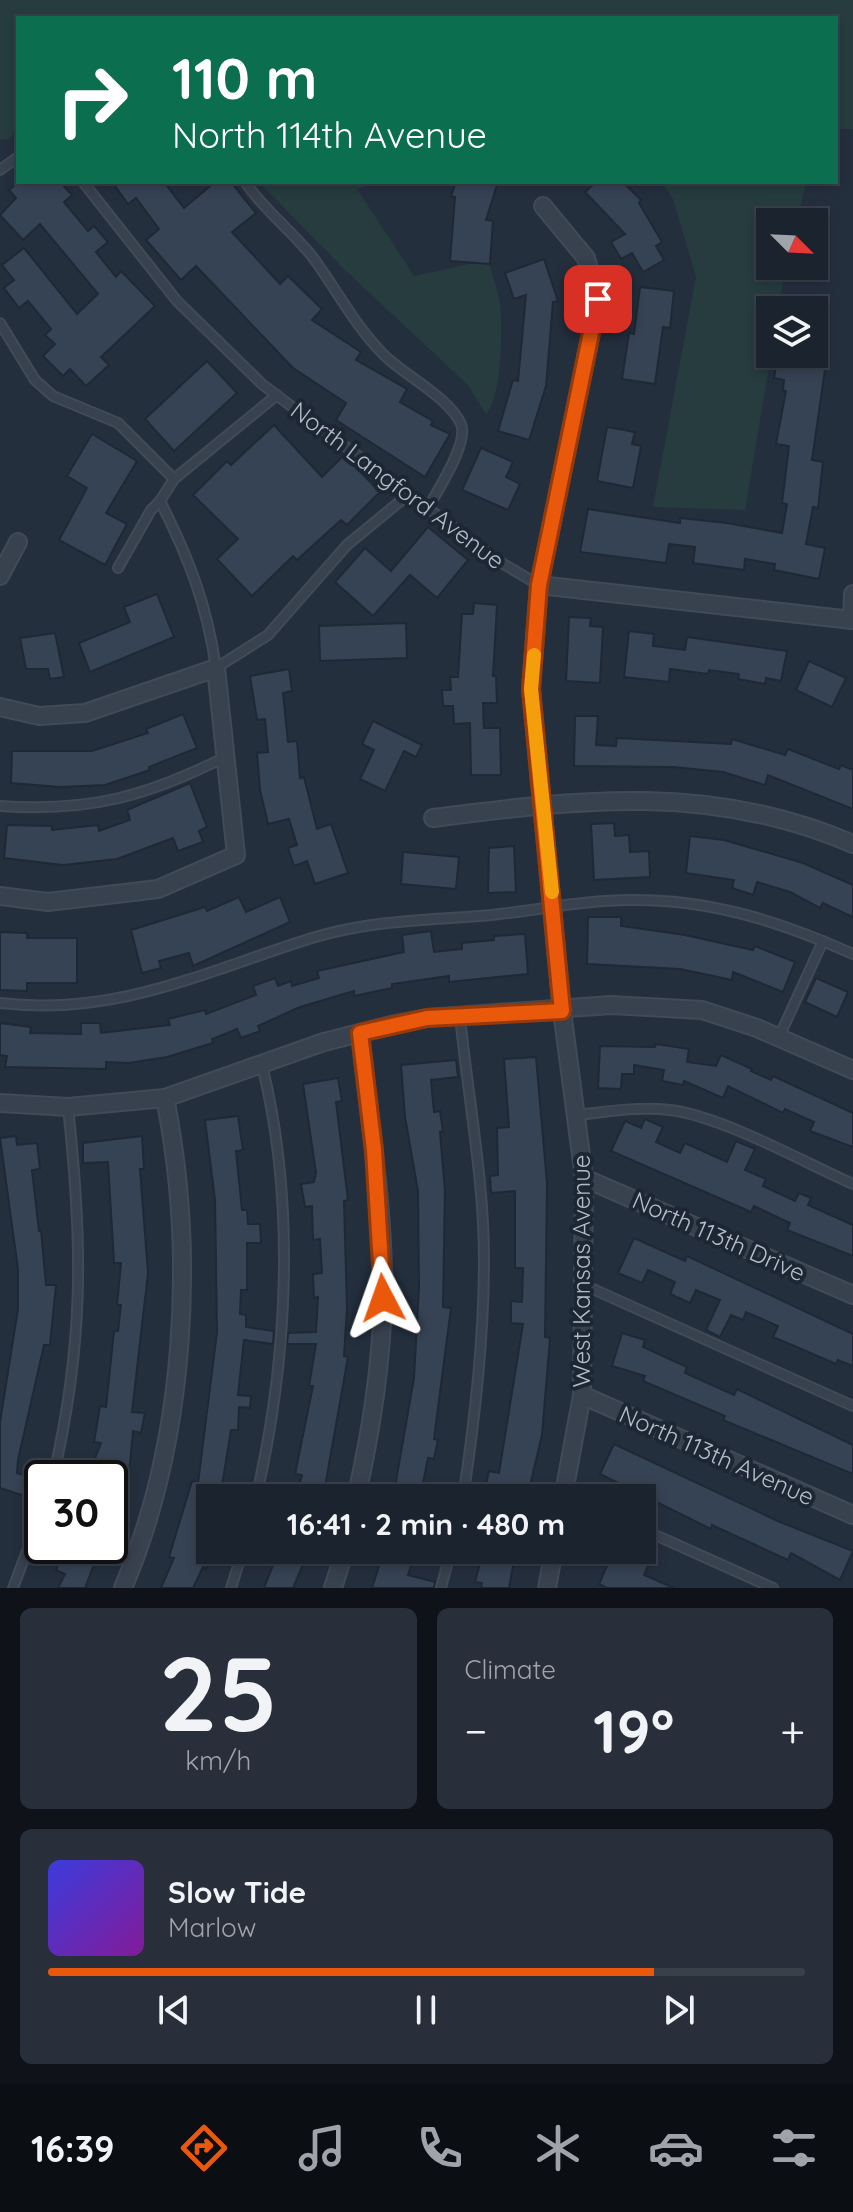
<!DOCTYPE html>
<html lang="en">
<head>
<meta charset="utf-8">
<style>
  body { margin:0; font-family:Quicksand,sans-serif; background:#282f3a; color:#f1f3f6; height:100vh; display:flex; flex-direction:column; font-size:30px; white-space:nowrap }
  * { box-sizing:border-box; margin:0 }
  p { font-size:26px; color:#a0a4aa }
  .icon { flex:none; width:44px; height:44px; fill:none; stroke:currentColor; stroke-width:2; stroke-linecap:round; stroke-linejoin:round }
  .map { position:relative; height:1588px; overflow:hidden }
  .sheet { display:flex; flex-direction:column; gap:20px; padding:20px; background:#0f1319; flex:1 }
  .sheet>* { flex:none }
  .banner { position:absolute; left:16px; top:16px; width:822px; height:168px; border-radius:0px; box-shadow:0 4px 12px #0003,0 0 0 2px #39404a; background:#0b6e4f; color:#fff; overflow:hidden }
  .needle { width:52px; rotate:114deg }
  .tools { position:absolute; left:756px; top:208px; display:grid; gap:16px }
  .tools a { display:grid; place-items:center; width:72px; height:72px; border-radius:0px; background:#1b232e; box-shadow:0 4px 12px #0003,0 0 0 2px #39404a; font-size:40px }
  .speed { position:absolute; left:24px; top:1460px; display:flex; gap:16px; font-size:40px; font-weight:700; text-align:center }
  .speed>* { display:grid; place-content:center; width:104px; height:104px; border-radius:50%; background:#1b232e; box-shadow:0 4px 12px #0003,0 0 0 2px #39404a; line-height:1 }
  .speed .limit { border:4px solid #111; border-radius:12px; background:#fff; color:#111 }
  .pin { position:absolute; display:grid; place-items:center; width:68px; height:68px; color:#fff; margin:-34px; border-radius:16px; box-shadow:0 4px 12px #0006 }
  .me { position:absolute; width:88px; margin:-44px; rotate:356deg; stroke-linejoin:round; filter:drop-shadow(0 0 6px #0008) }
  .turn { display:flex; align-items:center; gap:28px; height:168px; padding:0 24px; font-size:36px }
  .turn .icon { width:104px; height:104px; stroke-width:2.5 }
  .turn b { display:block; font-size:56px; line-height:68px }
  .big { font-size:60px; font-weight:700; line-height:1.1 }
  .sheet .widget { flex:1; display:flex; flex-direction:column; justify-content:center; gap:12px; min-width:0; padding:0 28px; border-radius:12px; background:#282f3a }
  .sheet .dial { align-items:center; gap:0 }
  .dial b { font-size:104px; line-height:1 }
  .song { display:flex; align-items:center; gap:24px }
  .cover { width:96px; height:96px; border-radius:12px; background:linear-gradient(135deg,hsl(240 70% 55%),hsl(290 70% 35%)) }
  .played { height:8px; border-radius:4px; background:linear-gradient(90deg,#ea580c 80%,#39404a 80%) }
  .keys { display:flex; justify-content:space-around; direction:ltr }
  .heat { display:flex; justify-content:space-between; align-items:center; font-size:44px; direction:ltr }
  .sheet .tiles { flex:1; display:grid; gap:20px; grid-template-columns:1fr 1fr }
  .widget:last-child { grid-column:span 2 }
  .trip { position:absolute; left:196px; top:1484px; width:460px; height:80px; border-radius:0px; background:#1b232e; box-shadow:0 4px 12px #0003,0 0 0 2px #39404a; font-weight:700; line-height:80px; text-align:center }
  .dock { display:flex; height:128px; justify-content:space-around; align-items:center; background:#0b0e12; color:#a0a4aa }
  .dock .icon { width:56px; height:56px }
  .dock .current { color:#ea580c }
  .dock b { font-size:36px; color:#f1f3f6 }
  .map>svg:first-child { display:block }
</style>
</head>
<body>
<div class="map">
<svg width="853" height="1588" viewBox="0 0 853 1588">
  <rect width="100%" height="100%" fill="#242f3e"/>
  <g fill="#263c3f">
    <path d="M0,0h853v129h-17v-111h-818v109l-8,12 -10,1z"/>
    <path d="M259,182h117l-19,7 57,87 74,-16c5,18 13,38 13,56 1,23 0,81 -15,98l-18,-29 -123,-115z"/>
    <path d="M661,182h145l-9,40h-27v44h16l-8,44h-8l1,44 -26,156 -92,-3 43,-230 -23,-78z"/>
  </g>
  <g fill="#364354" stroke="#1f2835" stroke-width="2">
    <path d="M18,182h42l12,13 -8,7 24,29 6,-5 14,16 -12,10 20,25 5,-6 34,35 -54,51 8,8 -23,21 -16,-17 -7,7 -20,-20 12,-12 -10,-9 6,-6 -23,-28 -9,7 -15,-20 10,-8 -12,-15 22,-17 53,66 21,-20 -58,-70 -17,16 -23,-25 16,-17 -7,-8z"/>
    <path d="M112,182h52l20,26 31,-26h16l25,31 -24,19 48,52 8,-8 34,33 -10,11 49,32 -5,8 51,29 -7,13 33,19 -2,4 19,9 -25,43 -89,-57 10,-17 -53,-35 -97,-102 -15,14 -35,-40 13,-11 -23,-31 -8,6z"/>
    <path d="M456,182h42l-12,38 7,1 -3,43 -40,-3 5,-64 -4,-1z"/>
    <path d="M596,182h27l18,18 -2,3 23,39 -6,4 8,14 -21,12 -11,-19 -11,6 -10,-17 14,-8 -40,-42z"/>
    <path d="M544,259l14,42 -5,1 -7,84 -17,54 -31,-9 15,-51 5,1 8,-86 -12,4 -9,-26z"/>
    <path d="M640,287l34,4 -4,37 -7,-1 -8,57 -33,-5 7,-46 5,1z"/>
    <path d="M814,347l14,2 -16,111 11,2 -5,46 -5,-1 -7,37 19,4 -6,31 -45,-9 1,-6 -30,-5 -1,11 -51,-7 2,-16 -26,-3 -3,19 -86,-11 8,-43 92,14v-5l47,5 55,10 5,-29 -5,-1 7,-57 -13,-2 10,-53h-3l1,-11 -10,-2 4,-24h36z"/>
    <path d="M207,361l30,32 -63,58 -29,-32z"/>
    <path d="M274,425l48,52 22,-22 36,37 -33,33 -6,-5 -44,40 -4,-4 -41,40 -35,-37 21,-20 -45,-44 34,-34 4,4z"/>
    <path d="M607,427l28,5 -3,12 9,2 -8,42 -36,-7z"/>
    <path d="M92,434l45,27 -31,52 21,11 -22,41 -46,-25 28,-52 -20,-12z"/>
    <path d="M481,448l32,14 -7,15 14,7 -12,26 -46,-20z"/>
    <path d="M428,527l40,33 -31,38 -27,-23 -37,41 -38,-34 30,-34 26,23z"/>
    <path d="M157,594l17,43 -84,35 -11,-29 51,-21 -6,-15z"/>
    <path d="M474,603l23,2 -4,71h3l1,27h-14l1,25h16l1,47h-30l-1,-52 -16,1 -1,-18h-10l-1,-16h9l-1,-13h8l4,-63h11z"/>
    <path d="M569,617l22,1 -1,8 13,1 -3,56 -34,-2z"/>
    <path d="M406,623l1,35 -87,3 -1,-35z"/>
    <path d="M629,631l25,3 -1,12 32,4 2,-13 100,14 -6,30 -15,-3 -1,6 -27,-5 1,-5 -30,-4 -1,4 -38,-5 -1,13 -45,-5z"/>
    <path d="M55,633l9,44 -14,2 -2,-10h-22l-6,-31z"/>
    <path d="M809,661l37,17 -14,29 -36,-17z"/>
    <path d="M289,669l3,22 -9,2 5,49 9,-1 3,37 4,-1 13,52 14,-5 17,49 -33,11 -8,-23 -13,5 -6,-18 9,-3 -8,-26 -21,5 -8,-34 -3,-37 11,-1 -3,-33 -8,1 -7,-44z"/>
    <path d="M183,714l14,34 -48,19 1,3 -45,15 -45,2 -49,-4 1,-32h80l56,-18 -2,-4z"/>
    <path d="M575,716h23l-2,29 20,1 1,-8 114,6 1,-5 53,16 3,-6 51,20 2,-4 12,5v39l-85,-34 -3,10 -42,-13 -50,-5 -99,-1z"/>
    <path d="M373,721l49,24 -6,12 -12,-6 -19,40 -25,-12 14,-29 -12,-6z"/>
    <path d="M190,783l17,44 -8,4 4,11 -25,9 -5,-13 -56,21 -54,6 -59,-7 3,-33 45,1v4l46,-5 1,6 31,-11 -3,-10z"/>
    <path d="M614,823l1,13 14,-1 1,17 19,-1 1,26 -56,3 -3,-56z"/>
    <path d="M690,836l34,4 79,23 50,22v32l-30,-14 -3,5 -30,-16 -33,-10 -4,13 -21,-7 2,-8 -48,-7z"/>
    <path d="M514,846l2,46 -28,1 1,-45z"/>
    <path d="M403,852l56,5 -3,32 -55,-5z"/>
    <path d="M239,897l7,15 34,-15 10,25 -97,44 -4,-13 -30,8 2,7 -19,5 -11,-43 74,-23 2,4z"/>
    <path d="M588,917h33v9l64,9 68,15 2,-4 40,16 -12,30 -50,-20 -1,8 -52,-11 -93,-5z"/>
    <path d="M431,931l3,21 28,-3v-6l32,-3v-4l31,-2 3,40 -79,8v-6l-57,8v4l-38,8v-5l-54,16 -42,19 2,5 -19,7 -4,-9 -25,10 1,4 -46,14 -38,6 -23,-1v7l-101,-2 2,-11 -7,-1v-32l31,4 -1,6 51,1v-11h19l1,10 69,-8 -2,-6 37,-9 1,4 50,-19 -3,-9 22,-8 3,8 13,-5 1,5 27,-8 -2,-7 87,-19 -2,-17z"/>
    <path d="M0,932l27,1v5h50v45h-50v8l-27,-1z"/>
    <path d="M816,978l32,14 -11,25 -32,-15z"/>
    <path d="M656,1044l33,5 -2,13 29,4 5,-11 31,14 -1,2 20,9 2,-4 80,37v34l-43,-16 4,-9 -29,-13 -2,4 -55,-27 -5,12 -39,-17 -1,4 -21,-4 2,-11 -30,-5v9h-12l-1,15 -23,-1 2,-42 55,1z"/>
    <path d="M536,1057l11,126 -2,154 5,1 -8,97 -15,63h-44l6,-27 10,2 24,-149 -12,-1v-22l11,1 1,-34h-8v-77l-24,2 -1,-17 8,-1 -1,-47 12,-1 -5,-68z"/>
    <path d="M456,1060l2,17 -27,3 3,32 6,-1 3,20 -3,1 5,59 -2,116 8,1 -17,131 4,1 -4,19 -6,-1 -8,40h-27l21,-120 5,-92 -1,-95 -13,-74 -4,-52z"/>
    <path d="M338,1078l4,23 -6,1 12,98 -4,1 3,108 -3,47 4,1 -25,141h-27l6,-23 -7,-1 18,-88h-4l7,-42h-29l1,-11 28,-1 2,-35 -4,1 -1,-24 9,-1 -2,-34 -7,1 -1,-34 -7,1 -4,-23 13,-2 2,-9 -13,-89z"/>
    <path d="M238,1116l5,34 -7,1 6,59h5l1,14h12l1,19h-14v47h-6l-1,24 6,1v12l28,4 -1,13 -29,-4 -6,55 13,1 -1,12 -11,-1 -1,23h-7l-11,68h-10l-9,35 6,1 -4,15 9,3 -6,17 -3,-2 -10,21h-32l13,-30 -5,-1 23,-76 6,2 19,-151 -2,-132 -10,-80z"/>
    <path d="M645,1119l18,8 -7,15 24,11 5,-10 42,19 9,-21 19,8 -10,21 21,9 -3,7 32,15 4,-8 12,5 -3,7 45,20v31l-66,-26 3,-7 -36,-17 -3,6 -140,-61 14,-30 16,7z"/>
    <path d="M16,1136l1,9 20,-2 3,26 -8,1 7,61 2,-1 5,55h10l-6,60h-6l-26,115 -1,13 17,5 -6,19 -28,-9v-66l18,-113v-40l-18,-131z"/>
    <path d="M142,1136l2,33h-4l8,104 -16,139 13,1 -4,20 -8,-2 -3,33 -19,49 -1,-35h-23l14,-35 -7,-1 6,-36 6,1 8,-76h4l3,-26h-4l4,-42h-7l-6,-101 -25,1v-20z"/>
    <path d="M634,1238l51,23 2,-5 166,78v32l-15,-6 -2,4 -63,-27 5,-11 -32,-14 -3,8 -12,-5 -11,22 -14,-7 14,-30 -24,-10 -6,13 -20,-9 5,-12 -27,-12 -6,13 -24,-10z"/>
    <path d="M622,1333l23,7 -2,7 44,20 -2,6 49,22 3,-6 116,56v29l-130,-54 2,-4 -82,-35 2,-5 -33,-10z"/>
    <path d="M614,1444l166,78 73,29 -13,29 -49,-27 -3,7 -76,-35 -1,4 -111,-55z"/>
    <path d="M75,1546h26l-16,42h-27l7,-14 -9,-4 9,-23 9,4z"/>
    <path d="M279,1550h30l-16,38h-29z"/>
    <path d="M384,1550h32l-8,25 27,7 -1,6h-62z"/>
    <path d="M488,1550h28l-7,38h-28l1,-5 -7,-1 6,-22 6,2z"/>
    <path d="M614,1550l35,14 -5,11 30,13h-67l-8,-4z"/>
  </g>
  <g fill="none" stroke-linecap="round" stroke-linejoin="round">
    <g stroke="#414a57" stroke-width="12">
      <g id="service">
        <path d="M0,170l18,-13"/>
        <path d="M83,182l94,119 86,84 237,177 39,23"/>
        <path d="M245,182c19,28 45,47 66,73 25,33 43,70 73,100 20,20 66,43 77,69 8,19 -24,67 -33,84"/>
        <path d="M0,323l35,57 18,16 65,27 56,56"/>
        <path d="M277,395l-103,84 -14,22c29,57 47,104 56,167l52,-33 79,-90 62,-51"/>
        <path d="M118,568l33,-58 9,-9"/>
        <path d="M0,806c88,6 146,-9 225,-49"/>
        <path d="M0,1003c116,14 206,-32 312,-65 56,-17 111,-18 168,-22 50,-4 100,-16 151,-16 79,-1 151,22 222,54"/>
        <path d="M460,1016c8,82 24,162 24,244 0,80 -9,159 -21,238"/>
        <path d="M779,1037l44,-96"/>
        <path d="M577,1115c30,-3 62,-9 93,-5 54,7 131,51 183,74"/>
        <path d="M584,1285l269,121"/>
        <path d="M53,1478c31,-134 30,-234 15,-370"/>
        <path d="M256,1498c32,-138 40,-295 6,-433"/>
        <path d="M642,1529l131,59"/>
        <path d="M13,1588l29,-77"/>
        <path d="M231,1588l12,-38"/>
        <path d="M441,1588l10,-38"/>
      </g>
    </g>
    <g stroke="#414a57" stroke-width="20">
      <g id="minor">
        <path d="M543,206l43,52 12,41 -59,286 -8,104 31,322 22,167 -2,217 -19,103"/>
        <path d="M0,576l18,-34"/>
        <path d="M539,585l313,35 1,-26"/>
        <path d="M0,707l39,9 46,-3 131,-45 20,187 -78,34 -110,13 -48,-6"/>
        <path d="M433,818c149,-19 278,-35 420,26"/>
        <path d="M0,1103l68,4 97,-9 159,-56 71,-18 32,-6 184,-13 91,5 55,18 96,42"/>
        <path d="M584,1178l269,117"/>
        <path d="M582,1395l271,120"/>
        <path d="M356,1498c15,-65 25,-132 27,-198 2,-86 -14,-181 -23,-267"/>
        <path d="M123,1588c63,-147 73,-335 42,-490"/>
        <path d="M333,1588l12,-38"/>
        <path d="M547,1588l7,-38"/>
      </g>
    </g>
    <use href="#service" stroke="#38414e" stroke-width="8"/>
    <use href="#minor" stroke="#38414e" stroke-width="16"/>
  </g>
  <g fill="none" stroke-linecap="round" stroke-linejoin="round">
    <g stroke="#983908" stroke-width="20">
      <path id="route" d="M383,1298l-9,-148 -14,-117 67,-15 135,-7 -31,-322 8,-104 59,-286"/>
    </g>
    <use href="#route" stroke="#ea580c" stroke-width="14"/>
    <path stroke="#f59e0b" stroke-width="14" d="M534,655l-3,34 21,203"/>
  </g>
  <g text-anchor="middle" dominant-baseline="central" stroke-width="8" stroke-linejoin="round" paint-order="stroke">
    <g font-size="24" fill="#b4bcc9" stroke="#1d2633">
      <text transform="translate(398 485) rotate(37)">North Langford Avenue</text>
      <text transform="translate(719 1236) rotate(24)">North 113th Drive</text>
      <text transform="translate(581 1271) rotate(-90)">West Kansas Avenue</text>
      <text transform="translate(717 1455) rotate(24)">North 113th Avenue</text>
    </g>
  </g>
</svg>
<div class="tools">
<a><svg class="needle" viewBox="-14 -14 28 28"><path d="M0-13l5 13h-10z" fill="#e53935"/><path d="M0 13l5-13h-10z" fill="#a0a4aa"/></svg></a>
<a><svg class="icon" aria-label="layers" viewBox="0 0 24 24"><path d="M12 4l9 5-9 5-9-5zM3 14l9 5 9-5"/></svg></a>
</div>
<div class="speed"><div class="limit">30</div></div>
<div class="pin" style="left:598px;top:299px;background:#d93025"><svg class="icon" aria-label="arrive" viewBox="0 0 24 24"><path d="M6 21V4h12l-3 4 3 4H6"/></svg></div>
<svg class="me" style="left:383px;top:1298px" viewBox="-20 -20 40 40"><path d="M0-17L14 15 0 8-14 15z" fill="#ea580c" stroke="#fff" stroke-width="4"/></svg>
<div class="trip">16:41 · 2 min · 480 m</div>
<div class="banner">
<div class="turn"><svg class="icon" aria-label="right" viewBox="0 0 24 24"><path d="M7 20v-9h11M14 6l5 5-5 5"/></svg><div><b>110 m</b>North 114th Avenue</div></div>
</div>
</div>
<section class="sheet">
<div class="tiles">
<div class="widget dial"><b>25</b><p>km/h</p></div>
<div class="widget"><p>Climate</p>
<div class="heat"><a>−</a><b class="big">19°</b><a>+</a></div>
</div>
<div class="widget">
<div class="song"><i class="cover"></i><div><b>Slow Tide</b><p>Marlow</p></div></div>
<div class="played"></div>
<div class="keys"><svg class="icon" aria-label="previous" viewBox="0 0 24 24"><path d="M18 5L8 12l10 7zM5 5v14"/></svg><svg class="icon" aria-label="pause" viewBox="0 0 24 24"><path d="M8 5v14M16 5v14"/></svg><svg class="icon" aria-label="next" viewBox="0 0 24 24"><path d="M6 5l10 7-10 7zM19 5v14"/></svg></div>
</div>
</div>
</section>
<nav class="dock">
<b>16:39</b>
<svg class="icon current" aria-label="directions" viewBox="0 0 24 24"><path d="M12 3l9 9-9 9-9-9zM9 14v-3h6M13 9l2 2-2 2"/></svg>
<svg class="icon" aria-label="music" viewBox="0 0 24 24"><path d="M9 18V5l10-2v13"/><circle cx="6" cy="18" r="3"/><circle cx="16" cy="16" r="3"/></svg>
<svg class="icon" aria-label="phone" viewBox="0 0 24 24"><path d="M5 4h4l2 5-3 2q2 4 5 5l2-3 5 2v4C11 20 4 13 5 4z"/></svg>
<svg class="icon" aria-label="climate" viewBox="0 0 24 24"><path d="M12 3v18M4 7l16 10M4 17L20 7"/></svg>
<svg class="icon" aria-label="car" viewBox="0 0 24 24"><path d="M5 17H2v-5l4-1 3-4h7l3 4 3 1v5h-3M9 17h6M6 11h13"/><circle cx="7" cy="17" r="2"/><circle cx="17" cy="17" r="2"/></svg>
<svg class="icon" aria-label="filters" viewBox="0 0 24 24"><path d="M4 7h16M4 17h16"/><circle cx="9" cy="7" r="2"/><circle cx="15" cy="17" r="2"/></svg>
</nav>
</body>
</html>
